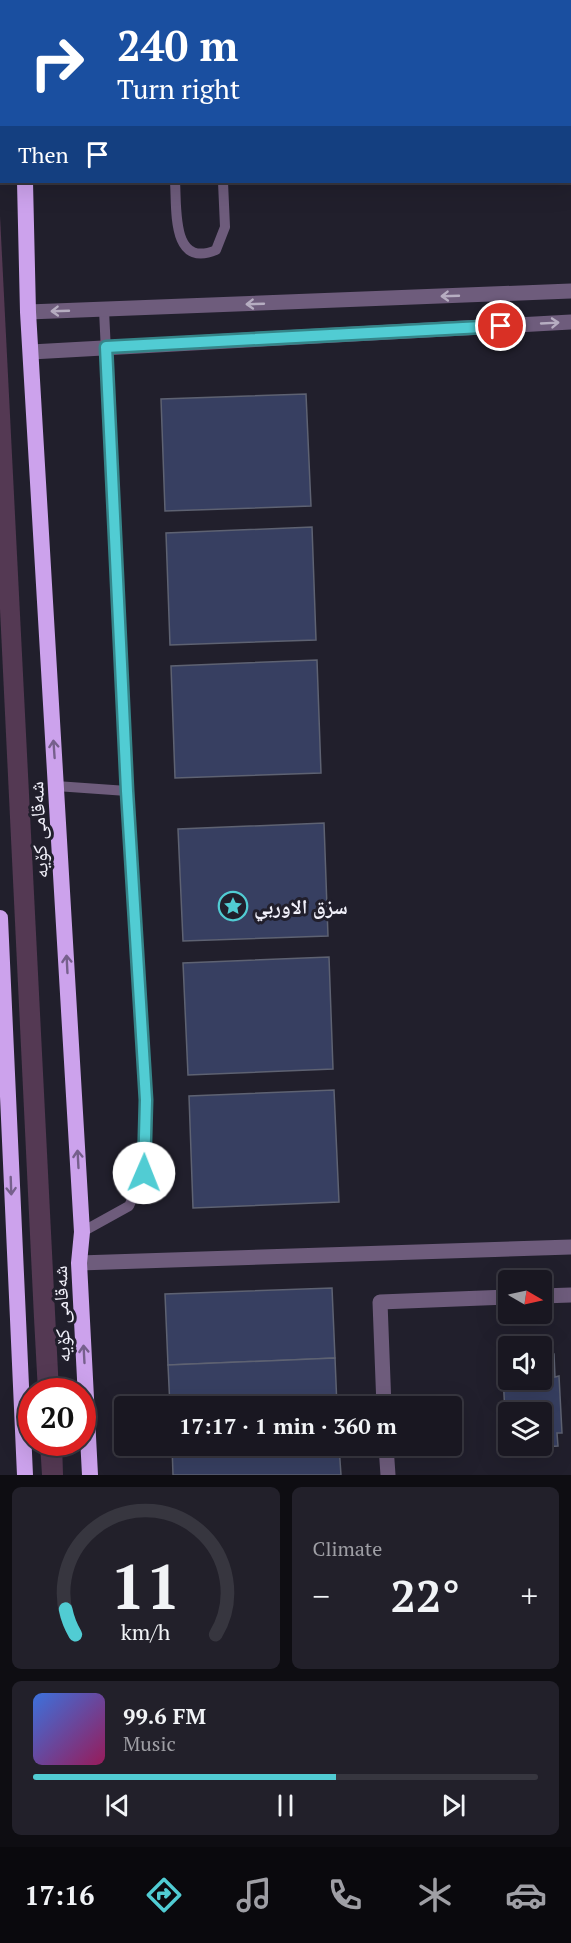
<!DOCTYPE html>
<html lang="en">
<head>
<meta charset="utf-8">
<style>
  body { margin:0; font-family:"PT Serif","Noto Naskh Arabic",serif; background:#22202a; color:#f1f3f6; height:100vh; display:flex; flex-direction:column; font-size:22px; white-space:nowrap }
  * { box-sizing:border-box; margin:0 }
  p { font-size:20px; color:#9f9fa5 }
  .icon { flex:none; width:33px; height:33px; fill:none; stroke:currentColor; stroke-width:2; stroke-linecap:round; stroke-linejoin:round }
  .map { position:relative; height:1475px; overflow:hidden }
  .side { display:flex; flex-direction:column; gap:12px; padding:12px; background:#0e0d12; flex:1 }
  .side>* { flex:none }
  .hud { position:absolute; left:0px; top:0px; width:572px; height:183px; box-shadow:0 6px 24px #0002,0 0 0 2px #37363f; background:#1a4fa0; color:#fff; overflow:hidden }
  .needle { width:39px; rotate:99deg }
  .tools { position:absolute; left:498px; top:1270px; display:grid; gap:12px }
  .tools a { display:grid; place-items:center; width:54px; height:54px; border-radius:6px; background:#191721; box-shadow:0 6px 24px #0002,0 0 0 2px #37363f; font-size:30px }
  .speed { position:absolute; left:18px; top:1378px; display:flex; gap:12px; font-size:30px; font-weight:700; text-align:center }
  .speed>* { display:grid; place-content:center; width:78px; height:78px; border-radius:50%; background:#191721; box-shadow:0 6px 24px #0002,0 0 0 2px #37363f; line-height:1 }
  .speed .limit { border:9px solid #d22; background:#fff; color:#111 }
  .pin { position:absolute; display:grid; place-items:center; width:51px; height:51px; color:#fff; margin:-26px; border:3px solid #fff; border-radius:50%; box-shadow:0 2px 6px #0007 }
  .me { position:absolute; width:66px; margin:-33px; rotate:1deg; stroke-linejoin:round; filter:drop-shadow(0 0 4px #0008) }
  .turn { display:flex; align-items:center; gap:21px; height:126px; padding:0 18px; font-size:27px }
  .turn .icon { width:78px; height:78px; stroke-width:2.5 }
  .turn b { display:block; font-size:42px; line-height:51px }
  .then { display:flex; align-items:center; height:57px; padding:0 18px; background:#0003; gap:12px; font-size:22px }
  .big { font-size:45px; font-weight:800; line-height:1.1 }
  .side .card { flex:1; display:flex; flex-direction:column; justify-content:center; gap:9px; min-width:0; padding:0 21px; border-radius:9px; background:#22202a }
  .side .dial { align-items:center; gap:0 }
  .dial svg { height:156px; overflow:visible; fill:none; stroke:#37363f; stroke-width:7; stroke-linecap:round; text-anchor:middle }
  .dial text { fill:#f1f3f6; stroke:none }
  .song { display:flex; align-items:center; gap:18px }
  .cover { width:72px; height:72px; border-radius:9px; background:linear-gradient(135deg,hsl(220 70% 55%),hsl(330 70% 35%)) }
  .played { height:6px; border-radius:3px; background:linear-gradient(90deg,#51ccd3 60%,#37363f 60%) }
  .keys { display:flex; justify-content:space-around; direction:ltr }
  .heat { display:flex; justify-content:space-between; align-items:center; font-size:33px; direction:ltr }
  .side .tiles { flex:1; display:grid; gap:12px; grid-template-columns:1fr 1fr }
  .card:last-child { grid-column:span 2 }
  .trip { position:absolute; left:114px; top:1396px; width:348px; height:60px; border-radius:6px; background:#191721; box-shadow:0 6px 24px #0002,0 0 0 2px #37363f; font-weight:800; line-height:60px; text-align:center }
  .tab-bar { display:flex; height:96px; justify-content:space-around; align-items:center; background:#0a090d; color:#9f9fa5 }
  .tab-bar .icon { width:42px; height:42px }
  .tab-bar .current { color:#51ccd3 }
  .tab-bar b { font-size:27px; color:#f1f3f6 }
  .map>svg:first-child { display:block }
</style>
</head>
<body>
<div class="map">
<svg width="571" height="1475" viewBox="0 0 571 1475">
  <rect width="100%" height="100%" fill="#211f2c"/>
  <g fill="#543953">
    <path d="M0,216l59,1176h-21l-4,-74 -34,-709z"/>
    <path d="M40,1443h22l1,32h-21z"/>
  </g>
  <g fill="#373f61" stroke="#5e6272" stroke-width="1.5" fill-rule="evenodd">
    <path d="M306,394l5,112 -146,5 -4,-112z"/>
    <path d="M312,527l4,113 -146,5 -4,-112z"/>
    <path d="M317,660l4,113 -146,5 -4,-112z"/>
    <path d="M324,823l4,113 -145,5 -5,-112z"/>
    <path d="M329,957l4,112 -145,6 -5,-112z"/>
    <path d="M334,1090l5,112 -146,6 -4,-112z"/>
    <path d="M332,1288l3,70 -167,7 -3,-71z"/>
    <path d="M542,1354h12l1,23 4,-1 3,57h-5l1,13 -33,2v3l-18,1 -5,-96h6v24h34zM508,1413h34v33h-34z"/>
    <path d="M335,1358l2,49h-167l-2,-42z"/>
    <path d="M172,1446h167l2,29h-168z"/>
  </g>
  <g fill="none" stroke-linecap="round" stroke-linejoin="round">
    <g stroke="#6e5c7c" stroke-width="10">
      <path d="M164,0v2"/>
      <path d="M214,0v2"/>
      <path d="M175,182c2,26 -4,87 41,68l9,-23 -2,-45"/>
      <path d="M56,786l71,5"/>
      <path d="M82,1232l47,-26 15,-33 2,-73 -19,-309 -23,-481"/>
    </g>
    <g stroke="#6e5c7c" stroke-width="15">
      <path d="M79,1263l492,-16"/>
      <path d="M542,1296l29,-1"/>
      <path d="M384,1407l-4,-105 128,-5"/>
      <path d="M386,1446l2,29"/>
    </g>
    <g stroke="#6e5c7c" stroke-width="15">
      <path d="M28,312l543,-21"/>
      <path d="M31,352l540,-30"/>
    </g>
    <g stroke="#cca2ec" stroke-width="16">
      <path d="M21,0v2"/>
      <path d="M25,182l3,130 54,920 -3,31 11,212"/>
      <path d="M0,918l25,557"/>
    </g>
  </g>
  <defs><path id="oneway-shaft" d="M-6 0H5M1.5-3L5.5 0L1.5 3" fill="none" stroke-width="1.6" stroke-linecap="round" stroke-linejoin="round" transform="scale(1.5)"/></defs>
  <g stroke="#b6adc1">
    <use href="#oneway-shaft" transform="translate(450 296) rotate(178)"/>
    <use href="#oneway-shaft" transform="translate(255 304) rotate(178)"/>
    <use href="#oneway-shaft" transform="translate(60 311) rotate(178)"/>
    <use href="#oneway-shaft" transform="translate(550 323) rotate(-3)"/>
  </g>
  <g stroke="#76608c">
    <use href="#oneway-shaft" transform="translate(54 749) rotate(-94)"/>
    <use href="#oneway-shaft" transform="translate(67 964) rotate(-93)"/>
    <use href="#oneway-shaft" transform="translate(78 1159) rotate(-93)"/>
    <use href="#oneway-shaft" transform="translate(11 1186) rotate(88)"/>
    <use href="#oneway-shaft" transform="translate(84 1354) rotate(-93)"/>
  </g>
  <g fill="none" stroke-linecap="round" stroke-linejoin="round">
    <g stroke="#358589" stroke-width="15">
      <path id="route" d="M144,1173l2,-73 -19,-309 -21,-444 395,-21"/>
    </g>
    <use href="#route" stroke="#51ccd3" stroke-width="10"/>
  </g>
  <defs>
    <g id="sight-ring" transform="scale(1.5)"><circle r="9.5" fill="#211f2c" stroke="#51ccd3" stroke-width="1.5"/><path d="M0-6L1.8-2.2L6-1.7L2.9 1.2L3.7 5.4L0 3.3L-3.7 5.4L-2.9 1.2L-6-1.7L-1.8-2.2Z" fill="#51ccd3"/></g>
  </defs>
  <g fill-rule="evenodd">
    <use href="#sight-ring" x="233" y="906"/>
  </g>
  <g text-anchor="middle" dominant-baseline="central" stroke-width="6" stroke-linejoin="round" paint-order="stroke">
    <g font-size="20" fill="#f1f0fa" stroke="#211f2c">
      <text transform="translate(38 830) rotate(-93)">شەقامی کۆیە</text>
      <text transform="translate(61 1314) rotate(-92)">شەقامی کۆیە</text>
    </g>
    <g font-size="20" font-weight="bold" fill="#f1f0fa" stroke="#211f2c" text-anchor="start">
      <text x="254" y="906">سزق الاوربي</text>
    </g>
  </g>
</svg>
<div class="tools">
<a><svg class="needle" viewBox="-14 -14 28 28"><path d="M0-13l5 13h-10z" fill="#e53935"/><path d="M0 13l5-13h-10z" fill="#9f9fa5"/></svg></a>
<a><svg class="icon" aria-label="sound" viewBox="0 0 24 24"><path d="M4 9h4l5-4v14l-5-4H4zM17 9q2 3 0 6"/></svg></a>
<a><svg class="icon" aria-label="layers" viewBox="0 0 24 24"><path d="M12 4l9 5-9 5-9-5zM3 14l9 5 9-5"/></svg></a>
</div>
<div class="speed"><div class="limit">20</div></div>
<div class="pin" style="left:501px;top:326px;background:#d93025"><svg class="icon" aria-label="arrive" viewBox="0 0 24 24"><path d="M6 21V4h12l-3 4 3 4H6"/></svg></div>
<svg class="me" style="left:144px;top:1173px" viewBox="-20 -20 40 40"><circle r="19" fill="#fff"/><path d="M0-13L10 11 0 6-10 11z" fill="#51ccd3"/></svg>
<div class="trip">17:17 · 1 min · 360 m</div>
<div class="hud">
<div class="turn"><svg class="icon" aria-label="right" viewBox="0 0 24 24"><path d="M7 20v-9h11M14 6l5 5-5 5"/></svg><div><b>240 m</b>Turn right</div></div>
<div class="then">Then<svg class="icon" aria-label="arrive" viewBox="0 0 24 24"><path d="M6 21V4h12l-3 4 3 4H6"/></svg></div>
</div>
</div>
<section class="side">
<div class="tiles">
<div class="card dial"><svg viewBox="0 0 100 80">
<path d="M14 69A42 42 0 1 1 86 69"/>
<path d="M14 69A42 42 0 0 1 9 56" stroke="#51ccd3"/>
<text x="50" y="56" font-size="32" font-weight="700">11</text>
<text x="50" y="72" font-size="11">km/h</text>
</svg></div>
<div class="card"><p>Climate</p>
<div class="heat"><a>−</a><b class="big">22°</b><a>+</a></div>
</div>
<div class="card">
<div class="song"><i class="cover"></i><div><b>99.6 FM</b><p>Music</p></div></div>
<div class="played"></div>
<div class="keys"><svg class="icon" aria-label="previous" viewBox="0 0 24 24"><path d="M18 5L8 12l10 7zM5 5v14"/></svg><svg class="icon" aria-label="pause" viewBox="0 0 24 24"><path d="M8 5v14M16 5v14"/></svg><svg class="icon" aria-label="next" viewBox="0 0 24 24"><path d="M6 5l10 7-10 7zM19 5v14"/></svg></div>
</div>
</div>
</section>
<nav class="tab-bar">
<b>17:16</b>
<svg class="icon current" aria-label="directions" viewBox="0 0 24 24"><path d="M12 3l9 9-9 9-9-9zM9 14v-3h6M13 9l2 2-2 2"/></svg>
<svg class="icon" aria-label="music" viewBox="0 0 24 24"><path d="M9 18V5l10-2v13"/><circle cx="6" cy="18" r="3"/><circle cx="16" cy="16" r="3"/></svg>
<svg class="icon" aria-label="phone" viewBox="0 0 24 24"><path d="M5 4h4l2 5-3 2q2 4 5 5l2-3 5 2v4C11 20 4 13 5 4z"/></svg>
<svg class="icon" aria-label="climate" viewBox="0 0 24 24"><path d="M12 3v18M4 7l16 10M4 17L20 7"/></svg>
<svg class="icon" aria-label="car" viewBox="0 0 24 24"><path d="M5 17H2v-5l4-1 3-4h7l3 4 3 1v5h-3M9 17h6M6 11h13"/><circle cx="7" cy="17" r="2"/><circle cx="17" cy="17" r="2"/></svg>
</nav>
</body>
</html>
